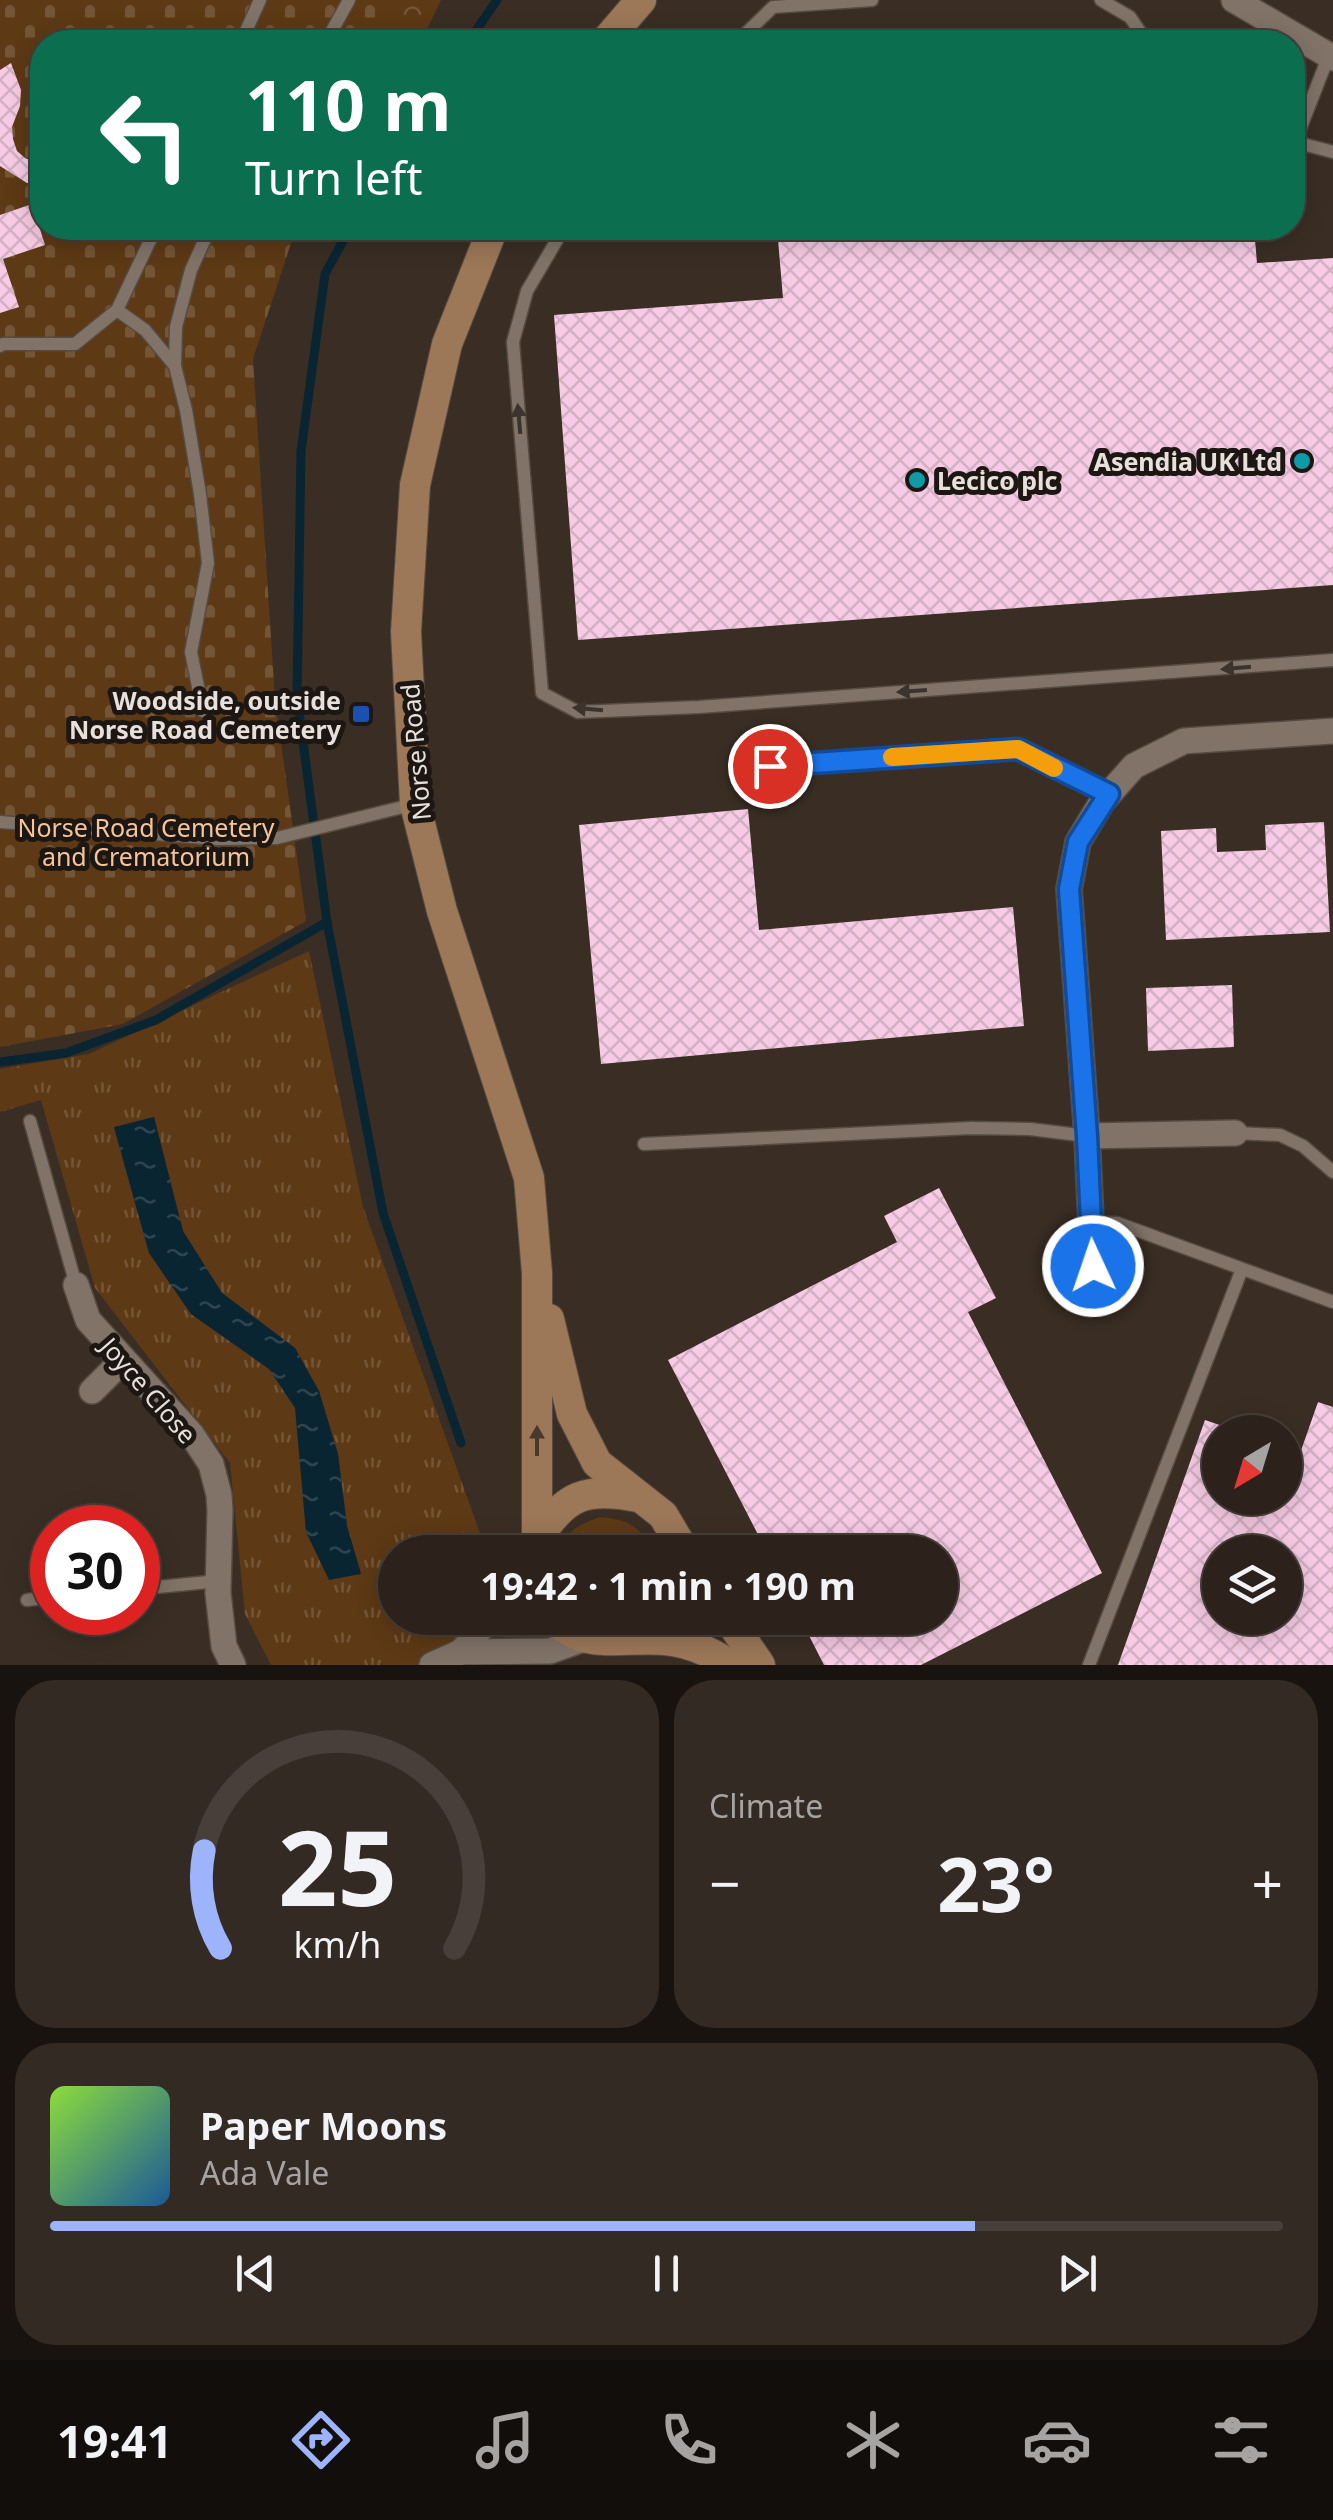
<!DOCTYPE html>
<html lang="en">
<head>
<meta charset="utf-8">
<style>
  body { margin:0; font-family:"Noto Sans",sans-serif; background:#342a24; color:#f1f3f6; height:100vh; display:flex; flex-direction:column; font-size:38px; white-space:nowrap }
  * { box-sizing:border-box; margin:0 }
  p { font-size:32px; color:#a6a4a3 }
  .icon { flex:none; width:55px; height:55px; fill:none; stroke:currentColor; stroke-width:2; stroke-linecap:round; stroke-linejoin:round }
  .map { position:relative; height:1665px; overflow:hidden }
  .drawer { display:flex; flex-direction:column; gap:15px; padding:15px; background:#18130f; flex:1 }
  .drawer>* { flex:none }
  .top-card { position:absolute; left:30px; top:30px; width:1275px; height:210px; border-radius:40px; box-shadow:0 5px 25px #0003,0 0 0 2px #483f3a; background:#0b6e4f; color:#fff; overflow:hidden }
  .needle { width:65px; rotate:218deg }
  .controls { position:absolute; left:1202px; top:1415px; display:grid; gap:20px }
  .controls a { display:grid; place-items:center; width:100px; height:100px; border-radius:50%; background:#2c221b; box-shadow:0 5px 25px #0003,0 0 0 2px #483f3a; font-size:50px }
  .speed { position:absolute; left:30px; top:1505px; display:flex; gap:20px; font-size:50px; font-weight:700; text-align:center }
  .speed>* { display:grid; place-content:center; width:130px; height:130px; border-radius:50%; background:#2c221b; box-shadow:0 5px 25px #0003,0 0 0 2px #483f3a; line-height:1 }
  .speed .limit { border:15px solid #d22; background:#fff; color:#111 }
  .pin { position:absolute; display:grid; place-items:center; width:85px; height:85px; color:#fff; margin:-42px; border:5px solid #fff; border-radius:50%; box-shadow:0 2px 10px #0007 }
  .me { position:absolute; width:110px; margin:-55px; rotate:357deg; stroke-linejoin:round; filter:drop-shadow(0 0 8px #0008) }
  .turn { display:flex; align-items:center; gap:35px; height:210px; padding:0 50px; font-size:45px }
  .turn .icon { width:130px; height:130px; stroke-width:2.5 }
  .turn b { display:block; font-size:70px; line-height:85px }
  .big { font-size:75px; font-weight:700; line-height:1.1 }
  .drawer .tile { flex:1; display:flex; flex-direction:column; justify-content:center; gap:15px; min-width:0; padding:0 35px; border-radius:40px; background:#342a24 }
  .drawer .dial { align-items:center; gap:0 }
  .dial svg { height:260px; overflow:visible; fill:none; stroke:#483f3a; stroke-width:7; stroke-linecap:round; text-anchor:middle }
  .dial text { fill:#f1f3f6; stroke:none }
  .song { display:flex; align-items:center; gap:30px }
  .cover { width:120px; height:120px; border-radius:15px; background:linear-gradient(135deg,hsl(90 70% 55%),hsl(210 70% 35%)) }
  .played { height:10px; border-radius:5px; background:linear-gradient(90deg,#9db4fd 75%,#483f3a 75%) }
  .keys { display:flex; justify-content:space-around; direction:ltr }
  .heat { display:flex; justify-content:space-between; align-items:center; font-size:55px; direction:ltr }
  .drawer .tiles { flex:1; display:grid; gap:15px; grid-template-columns:1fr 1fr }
  .tile:last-child { grid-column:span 2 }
  .trip { position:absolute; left:378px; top:1535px; width:580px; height:100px; border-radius:50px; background:#2c221b; box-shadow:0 5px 25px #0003,0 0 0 2px #483f3a; font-weight:700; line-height:100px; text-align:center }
  .tabs { display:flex; height:160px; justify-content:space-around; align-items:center; background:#120e0b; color:#a6a4a3 }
  .tabs .icon { width:70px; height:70px }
  .tabs .selected { color:#9db4fd }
  .tabs b { font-size:45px; color:#f1f3f6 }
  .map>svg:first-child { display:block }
</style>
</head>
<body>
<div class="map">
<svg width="1333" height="1665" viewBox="0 0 1333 1665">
  <defs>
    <pattern id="grass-tufts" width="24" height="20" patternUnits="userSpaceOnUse" patternTransform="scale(2.5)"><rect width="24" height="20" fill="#5d3915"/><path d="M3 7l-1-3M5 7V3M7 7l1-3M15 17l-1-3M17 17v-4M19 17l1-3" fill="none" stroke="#745536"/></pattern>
    <pattern id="forest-crowns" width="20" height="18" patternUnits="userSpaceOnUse" patternTransform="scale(2.5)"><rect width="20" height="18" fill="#5d3915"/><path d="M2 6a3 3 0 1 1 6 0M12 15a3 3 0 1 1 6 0" fill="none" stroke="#745536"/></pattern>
    <pattern id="cemetery-stones" width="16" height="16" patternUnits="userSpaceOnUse" patternTransform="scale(2.5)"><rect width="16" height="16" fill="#5d3915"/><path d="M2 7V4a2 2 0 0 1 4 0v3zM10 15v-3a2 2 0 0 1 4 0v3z" fill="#745536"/></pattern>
    <pattern id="water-ripples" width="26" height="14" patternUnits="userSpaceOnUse" patternTransform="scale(2.5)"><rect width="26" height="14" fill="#0a2532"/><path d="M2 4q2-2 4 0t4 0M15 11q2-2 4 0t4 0" fill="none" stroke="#2e444f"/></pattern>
    <pattern id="building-cross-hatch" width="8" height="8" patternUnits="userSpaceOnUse" patternTransform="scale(2.5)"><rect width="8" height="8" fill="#f7cbe5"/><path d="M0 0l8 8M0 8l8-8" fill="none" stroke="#d4b0c4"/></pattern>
  </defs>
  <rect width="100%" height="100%" fill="#3a2e24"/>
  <g fill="url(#grass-tufts)" fill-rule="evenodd">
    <path d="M309,951l54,256 122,340 -2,5h-88v66h58l-1,3 29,44h-210l-26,-51 -15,-151 -135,-175 -54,-188 -41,12v-43l89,-15zM154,1117l29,114 39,62 73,55 24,43 19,63 9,72 14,47 -55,-41 -10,-124 -27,-39 -78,-55 -42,-61 -35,-125z"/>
    <path d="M600,1517c29,3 40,9 53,35h-95c6,-21 23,-28 42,-35z"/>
  </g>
  <path fill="url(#forest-crowns)" d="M371,0h70l-14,29 -27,11 -34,-25z"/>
  <path fill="url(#cemetery-stones)" d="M0,0h401l-24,42h-335v186h254l-43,131 22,341 31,221 -183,103 -123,23z"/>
  <path fill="url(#water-ripples)" d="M154,1117l29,114 39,62 73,55 24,43 19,63 9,72 14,48 -32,6 -23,-48 -11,-124 -26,-39 -78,-55 -42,-61 -35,-126z"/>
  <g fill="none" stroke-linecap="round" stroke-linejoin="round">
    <g stroke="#0a2532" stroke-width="9">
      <path d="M468,42l29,-42"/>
      <path d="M350,228l-25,46 -24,177 -4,246 30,225 56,291 78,230"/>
      <path d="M0,1062l66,-9 90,-33 171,-98"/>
    </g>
  </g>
  <g fill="url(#building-cross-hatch)" fill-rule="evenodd">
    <path d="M11,63l10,27 -1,16 -8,21 1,12 4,12 8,7 11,5 6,1v20l-15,-1 -27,-17v-96z"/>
    <path d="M32,204l13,41 -42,14 16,48 -19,6v-98z"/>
    <path d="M777,228h477l3,35 76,-5v327l-755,55 -24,-325 229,-17z"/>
    <path d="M748,809l11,121 254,-23 11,119 -423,38 -22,-239z"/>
    <path d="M1324,822l6,110 -164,8 -5,-109 55,-3 1,24 49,-2 -1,-25z"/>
    <path d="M1232,985l2,62 -86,4 -2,-63z"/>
    <path d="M939,1188l57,110 -28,14 134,261 -181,92h-97l-24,-47h140v-66h-173l-99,-192 229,-118 -13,-26z"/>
    <path d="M1318,1402l15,5v258h-215l87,-245 35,12h-20v66h65v-21l6,2zM1220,1552h65v66h-65z"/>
  </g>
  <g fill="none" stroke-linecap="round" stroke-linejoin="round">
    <g stroke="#554b42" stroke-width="15">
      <g id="lane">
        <path d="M1101,0l29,17 17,25"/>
        <path d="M241,42l19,-42"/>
        <path d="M321,42l7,-4 21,-38"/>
        <path d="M737,42l36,-35 99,-7"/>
        <path d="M1329,55l-34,87 38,10"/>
        <path d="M564,228l-37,63 -14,51 29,351 36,19 121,-5 634,-47"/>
        <path d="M117,310l28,20 30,36 11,44 14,84 8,69 -17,89 12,59"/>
        <path d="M0,346l3,-2h72l42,-34 39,-82"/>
        <path d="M175,366l1,-39 15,-57 19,-42"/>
        <path d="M770,766l248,-17 49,26 42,19"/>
        <path d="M0,822l218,17 59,-1 138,-34"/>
        <path d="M30,1121l46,164"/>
        <path d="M1235,1133l45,2 23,11 30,26"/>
        <path d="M644,1144l327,-16 59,1 57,7"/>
        <path d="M1091,1222l26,1 216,79"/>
        <path d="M138,1589l80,-8"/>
        <path d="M27,1600l25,-3"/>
        <path d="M1089,1665l153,-396"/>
      </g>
    </g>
    <g stroke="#554b42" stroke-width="28">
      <g id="street">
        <path d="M1234,0l99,58"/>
        <path d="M1235,1133l-148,3 -18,-247 9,-47 24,-40 32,-36 50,-25 149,-10"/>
        <path d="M1087,1136l6,130"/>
        <path d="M76,1285l12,35 104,115 19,29 8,31 1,15 -2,83 6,53 9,19"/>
        <path d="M92,1391l31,-31"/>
        <path d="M461,1652l29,-34"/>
        <path d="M432,1665l29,-13 89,-1 36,-13"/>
      </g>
    </g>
    <g stroke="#554b42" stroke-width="32">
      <g id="secondary">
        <path d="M605,42l36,-42"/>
        <path d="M493,228l-46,116 -32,141 -9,147 9,172 27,107 87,267 8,95v266"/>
        <path d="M549,1319l23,95 25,49 66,52 22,37"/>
        <path d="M537,1540c28,-46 49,-53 101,-43"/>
        <path d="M554,1618c30,34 72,18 111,22 24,2 46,12 65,25"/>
        <path d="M728,1618l32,47"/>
      </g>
    </g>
    <use href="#lane" stroke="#817368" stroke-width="12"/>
    <use href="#street" stroke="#817368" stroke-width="25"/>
    <use href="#secondary" stroke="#9c7758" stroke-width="30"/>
  </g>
  <defs><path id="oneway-solid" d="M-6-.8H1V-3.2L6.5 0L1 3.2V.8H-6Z" transform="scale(2.5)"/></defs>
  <g fill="#3b332d">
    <use href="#oneway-solid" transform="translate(519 419) rotate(-95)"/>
    <use href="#oneway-solid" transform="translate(1236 668) rotate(175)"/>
    <use href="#oneway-solid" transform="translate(912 691) rotate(176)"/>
    <use href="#oneway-solid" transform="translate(588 709) rotate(-175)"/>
  </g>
  <use fill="#49392b" href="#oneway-solid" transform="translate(537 1441) rotate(-90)"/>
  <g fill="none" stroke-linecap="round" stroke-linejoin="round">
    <g stroke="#114b97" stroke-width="25">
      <path id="route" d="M770,766l248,-17 91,45 -31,48 -9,47 18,247 6,130"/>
    </g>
    <use href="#route" stroke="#1a73e8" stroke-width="18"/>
    <path stroke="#f59e0b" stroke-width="18" d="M892,757l126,-8 36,19"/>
  </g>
  <g fill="#0f9aa8" stroke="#1d1713" stroke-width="4">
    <circle cx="1302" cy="461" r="10"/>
    <circle cx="917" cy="480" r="10"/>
  </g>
  <rect fill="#1a4fb4" stroke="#1d1713" stroke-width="4" x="351" y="704" width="20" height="20" rx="5"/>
  <g text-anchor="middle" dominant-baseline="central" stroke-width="10" stroke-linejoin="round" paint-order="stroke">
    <g font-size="25" font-weight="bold" fill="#e8e0da" stroke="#1d1713" text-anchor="end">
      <text x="1282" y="461">Asendia UK Ltd</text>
      <text x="937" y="480" text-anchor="start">Lecico plc</text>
      <text x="341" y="700">Woodside, outside<tspan x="341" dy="29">Norse Road Cemetery</tspan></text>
    </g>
    <g font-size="25" fill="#e8e0da" stroke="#1d1713">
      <text transform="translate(415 752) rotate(-95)">Norse Road</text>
      <text transform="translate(149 1390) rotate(49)">Joyce Close</text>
    </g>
    <g font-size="25" fill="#f5c49a" stroke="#1d1713">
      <text x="146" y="827">Norse Road Cemetery<tspan x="146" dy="29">and Crematorium</tspan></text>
    </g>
  </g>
</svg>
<div class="controls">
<a><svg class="needle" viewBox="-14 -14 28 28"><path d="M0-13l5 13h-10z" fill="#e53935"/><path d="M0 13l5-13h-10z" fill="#a6a4a3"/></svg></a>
<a><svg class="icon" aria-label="layers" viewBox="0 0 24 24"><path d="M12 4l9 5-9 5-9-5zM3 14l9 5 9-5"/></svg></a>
</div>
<div class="speed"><div class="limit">30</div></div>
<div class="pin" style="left:770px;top:766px;background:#d93025"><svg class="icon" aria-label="arrive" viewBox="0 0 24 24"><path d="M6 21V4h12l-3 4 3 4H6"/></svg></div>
<svg class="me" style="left:1093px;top:1266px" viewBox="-20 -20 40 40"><circle r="17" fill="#1a73e8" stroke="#fff" stroke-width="3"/><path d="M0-11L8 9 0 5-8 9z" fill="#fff"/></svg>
<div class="trip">19:42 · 1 min · 190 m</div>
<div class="top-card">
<div class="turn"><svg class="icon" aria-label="left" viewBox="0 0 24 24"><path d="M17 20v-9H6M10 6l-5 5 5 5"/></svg><div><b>110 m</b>Turn left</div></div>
</div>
</div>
<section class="drawer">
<div class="tiles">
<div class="tile dial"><svg viewBox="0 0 100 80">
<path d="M14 69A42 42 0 1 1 86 69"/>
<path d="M14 69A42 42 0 0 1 9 39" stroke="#9db4fd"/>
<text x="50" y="56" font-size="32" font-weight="700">25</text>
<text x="50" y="72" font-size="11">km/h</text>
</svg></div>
<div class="tile"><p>Climate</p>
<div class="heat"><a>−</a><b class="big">23°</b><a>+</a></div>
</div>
<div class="tile">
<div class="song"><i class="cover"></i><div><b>Paper Moons</b><p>Ada Vale</p></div></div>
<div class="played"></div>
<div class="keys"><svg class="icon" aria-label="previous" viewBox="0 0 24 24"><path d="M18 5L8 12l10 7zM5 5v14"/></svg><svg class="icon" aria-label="pause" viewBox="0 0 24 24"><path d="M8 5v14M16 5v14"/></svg><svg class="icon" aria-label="next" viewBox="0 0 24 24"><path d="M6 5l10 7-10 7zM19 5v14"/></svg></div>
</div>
</div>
</section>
<nav class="tabs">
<b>19:41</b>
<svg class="icon selected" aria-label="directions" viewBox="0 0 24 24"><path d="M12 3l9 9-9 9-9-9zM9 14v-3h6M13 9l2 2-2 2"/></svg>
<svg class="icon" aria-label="music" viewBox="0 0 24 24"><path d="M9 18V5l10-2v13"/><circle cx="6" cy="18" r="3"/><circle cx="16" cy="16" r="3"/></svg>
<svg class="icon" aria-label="phone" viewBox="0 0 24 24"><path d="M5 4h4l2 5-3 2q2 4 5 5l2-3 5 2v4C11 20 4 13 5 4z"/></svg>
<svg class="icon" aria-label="climate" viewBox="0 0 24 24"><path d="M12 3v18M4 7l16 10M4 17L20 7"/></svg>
<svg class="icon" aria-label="car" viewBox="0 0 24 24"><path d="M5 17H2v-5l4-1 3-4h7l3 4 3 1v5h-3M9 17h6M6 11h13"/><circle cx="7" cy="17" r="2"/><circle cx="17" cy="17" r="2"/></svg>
<svg class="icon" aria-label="filters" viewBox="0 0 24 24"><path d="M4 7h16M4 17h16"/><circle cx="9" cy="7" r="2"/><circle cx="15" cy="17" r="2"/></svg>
</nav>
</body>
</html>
